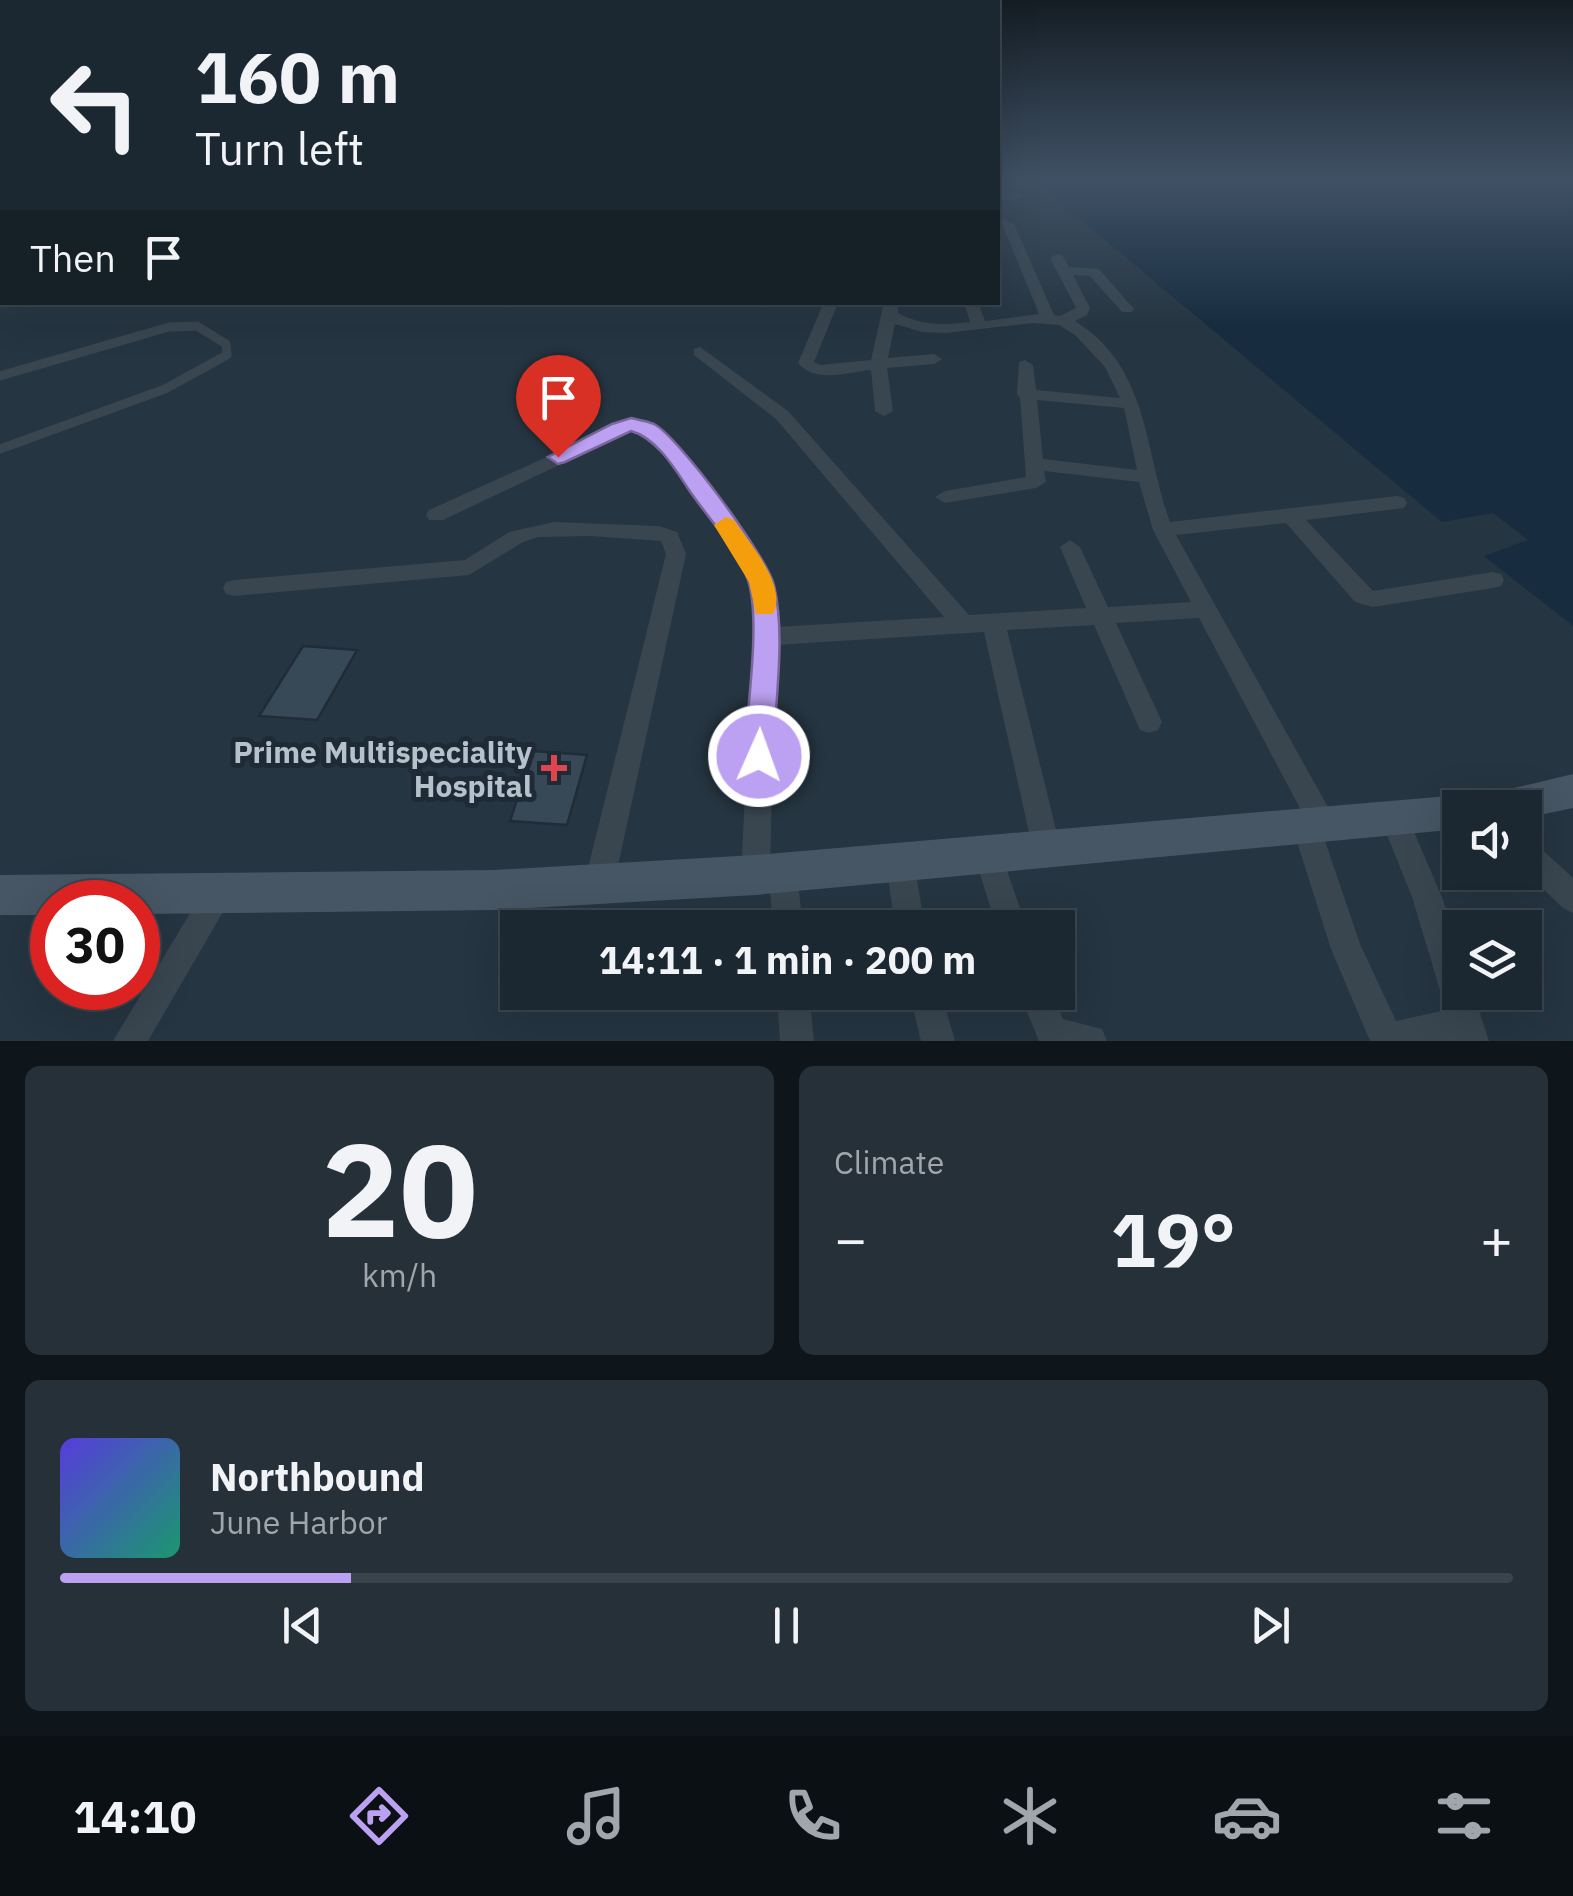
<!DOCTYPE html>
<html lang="en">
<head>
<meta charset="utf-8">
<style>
  body { margin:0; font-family:"IBM Plex Sans",sans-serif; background:#253039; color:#f1f3f6; height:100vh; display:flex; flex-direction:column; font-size:38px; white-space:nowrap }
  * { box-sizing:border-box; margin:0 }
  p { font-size:32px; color:#a0a6ab }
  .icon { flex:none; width:55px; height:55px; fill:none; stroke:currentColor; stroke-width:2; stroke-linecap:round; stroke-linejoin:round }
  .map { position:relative; height:1041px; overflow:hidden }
  .sheet { display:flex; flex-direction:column; gap:25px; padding:25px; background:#0f161b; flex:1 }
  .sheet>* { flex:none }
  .top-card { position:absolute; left:0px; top:0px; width:1000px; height:305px; box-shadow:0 10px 40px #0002,0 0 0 2px #3a444d; background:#1c2831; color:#f1f3f6; overflow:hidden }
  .buttons { position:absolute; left:1442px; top:790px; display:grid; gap:20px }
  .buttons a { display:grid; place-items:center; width:100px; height:100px; border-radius:0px; background:#1c2831; box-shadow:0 10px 40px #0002,0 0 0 2px #3a444d; font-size:50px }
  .speed { position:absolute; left:30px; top:880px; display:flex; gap:20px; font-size:50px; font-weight:700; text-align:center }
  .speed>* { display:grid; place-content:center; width:130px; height:130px; border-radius:50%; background:#1c2831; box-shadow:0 10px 40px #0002,0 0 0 2px #3a444d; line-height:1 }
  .speed .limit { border:15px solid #d22; background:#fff; color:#111 }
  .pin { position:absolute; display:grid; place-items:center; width:85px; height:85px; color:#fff; margin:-102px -42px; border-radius:50% 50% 50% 0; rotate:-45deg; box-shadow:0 0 10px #0007 }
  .pin .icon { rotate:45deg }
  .me { position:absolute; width:110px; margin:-55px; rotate:2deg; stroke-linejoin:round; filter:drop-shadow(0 0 8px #0008) }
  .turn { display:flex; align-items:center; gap:35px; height:210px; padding:0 30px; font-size:45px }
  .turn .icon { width:130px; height:130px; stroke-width:2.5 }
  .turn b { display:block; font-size:70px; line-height:85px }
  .then { display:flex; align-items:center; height:95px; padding:0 30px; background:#0003; gap:20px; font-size:38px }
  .big { font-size:75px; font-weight:700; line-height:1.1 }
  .sheet .tile { flex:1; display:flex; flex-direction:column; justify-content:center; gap:15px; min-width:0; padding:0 35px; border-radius:15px; background:#253039 }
  .sheet .dial { align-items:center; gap:0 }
  .dial b { font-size:130px; line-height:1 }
  .song { display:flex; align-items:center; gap:30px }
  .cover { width:120px; height:120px; border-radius:15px; background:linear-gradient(135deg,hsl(250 70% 55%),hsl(160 70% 35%)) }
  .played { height:10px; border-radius:5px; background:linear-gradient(90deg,#bca0f2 20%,#3a444d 20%) }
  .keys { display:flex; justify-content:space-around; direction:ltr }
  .heat { display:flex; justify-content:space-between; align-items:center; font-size:55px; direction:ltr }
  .sheet .tiles { flex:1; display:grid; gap:25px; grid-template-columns:1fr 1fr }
  .tile:last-child { grid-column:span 2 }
  .trip { position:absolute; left:500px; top:910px; width:575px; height:100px; border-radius:0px; background:#1c2831; box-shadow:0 10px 40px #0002,0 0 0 2px #3a444d; font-weight:700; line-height:100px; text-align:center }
  .tab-bar { display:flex; height:160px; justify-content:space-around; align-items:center; background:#0b1014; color:#a0a6ab }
  .tab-bar .icon { width:70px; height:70px }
  .tab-bar .selected { color:#bca0f2 }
  .tab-bar b { font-size:45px; color:#f1f3f6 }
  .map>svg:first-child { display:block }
</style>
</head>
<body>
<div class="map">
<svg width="1573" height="1041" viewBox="0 0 1573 1041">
  <rect width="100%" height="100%" fill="#253541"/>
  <path fill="#172d3f" d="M1033,180h540v446l-89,-70 44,-16 -35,-27 -51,9z"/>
  <g fill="#374957" stroke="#202d38" stroke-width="2.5">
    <path d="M303,646l54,4 -40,70 -58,-4z"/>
    <path d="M533,751l54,4 -20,70 -57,-4z"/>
  </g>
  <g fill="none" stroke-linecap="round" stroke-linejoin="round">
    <path stroke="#394650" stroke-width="9" d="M0,376l169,-49 28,-1 29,18 1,11 -62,34 -165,60"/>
    <g fill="#394650" fill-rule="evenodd">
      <path d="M998,192h20l6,4 -6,4h-20z"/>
      <path d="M998,216l16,8 40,91 6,1 16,-8 -26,-50 7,-4 5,1 7,12 30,2 35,40 -2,3h-10l-32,-36 -17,-1 17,33 -3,7 -12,6c74,46 69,128 95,201l227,-26 7,2 3,5 -3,5 -98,12 67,71 120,-19 8,2 3,6 -3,6 -8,2 -120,19 -18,-5 -69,-79 -110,12 157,281 4,9 -4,9 -9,4 36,106 36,77 50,-11 -34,-113 -31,-77 4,-9 10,-4 10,4 37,86 18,56v39h13l16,49h-119l-39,-92 -39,-123 4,-9 7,-3 -104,-196 -83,5 46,99 -4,8 -9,3 -9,-3 -46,-105 -87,5 54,220 -4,10 -10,4 -10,-4 -4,-10 -49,-218 -209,13 -5,225 3,-8 10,-4 10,4 4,10 6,56h-30l-4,-52 -4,9 -10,4 -10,-4 -4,-10 13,-264c-1,-10 -1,-22 -5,-32 -14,-38 -81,-132 -118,-148l-188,89h-14l-3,-5 3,-5 202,-91c46,13 124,117 140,162 5,14 5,31 5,46l168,-10 -168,-198 -82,-64v-6l6,-2 88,64 181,204 117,-7 -26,-61 10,-7 10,7 28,60 83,-5 -38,-72 -14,-48 -95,-11 2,11 -10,6 -91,15 -10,-6 10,-6 81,-14 -6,-79 -3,-4 2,-32 6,-2 8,5 3,25 84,8 -15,-31 -30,-32 -16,-10 -26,-2 -88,10 -23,-1 -27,-8 -7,34 46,-4 8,5 -8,5 -47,4 6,43 -9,5 -9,-5 -4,-41c-24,2 -55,14 -73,-7l26,-61 14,1 -24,59 6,3 51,-5 13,-58h14v11c23,13 47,12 72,9l-6,-20h14l7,19 54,-7 -36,-88 -5,-2zM1037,400l87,8 13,62 -94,-11z"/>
      <path d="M554,522l105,4 18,6 9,22 -72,330 -5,10 -10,4 -10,-4 -5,-10 82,-330 -5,-13 -71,-5 -52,1 -15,5 -54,33 -235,21 -8,-2 -3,-6 3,-6 8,-2 231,-20 44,-28z"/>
      <path d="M1525,839l10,4 38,35v35l-10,-5 -38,-36z"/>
      <path d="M988,841l10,4 29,83h-30l-23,-73 4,-10z"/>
      <path d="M900,848l10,4 4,10 11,66h-30l-9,-66 4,-10z"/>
      <path d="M217,880l10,5 5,10 -5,10 -79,136h-35l94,-156z"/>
      <path d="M777,992h32l5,49h-34z"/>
      <path d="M909,992h32l14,49h-34z"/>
      <path d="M1019,992h32l12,27 39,10 5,12h-68z"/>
    </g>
    <path fill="#475664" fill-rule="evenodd" d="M1573,774v34l-48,10v-10h-65v21l-705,66 -261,15 -356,4v-12h-86v13h-52v-40l494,-5 261,-15 705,-60 13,5 3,6 5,-10z"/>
  </g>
  <linearGradient id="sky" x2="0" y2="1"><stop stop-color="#141d24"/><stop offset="0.55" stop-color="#405165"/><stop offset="1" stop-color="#405165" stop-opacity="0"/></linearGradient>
  <rect width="1573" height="326" fill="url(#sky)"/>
  <path fill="#bca0f2" stroke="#7a689d" stroke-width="2.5" d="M631,418c7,2 16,3 23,6 25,13 113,133 120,161 12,50 1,120 -1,171l-4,9 -10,4 -11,-4 -4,-9c3,-44 17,-137 4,-176 -11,-32 -40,-62 -59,-90 -14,-21 -32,-52 -58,-59l-66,31 -7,2 -10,-7 64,-33z"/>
  <path fill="#f59e0b" d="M726,517l8,3c15,23 54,65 39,94h-17l-7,-32 -35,-57z"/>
  <path fill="#e0444e" stroke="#1e2b36" stroke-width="4" d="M549 753h10v10h10v10h-10v10h-10v-10h-10v-10h10z"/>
  <g text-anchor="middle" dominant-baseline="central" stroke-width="10" stroke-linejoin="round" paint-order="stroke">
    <g font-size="30" font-weight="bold" fill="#b6c1cb" stroke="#1e2b36" text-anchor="end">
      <text x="532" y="751">Prime Multispeciality<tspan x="532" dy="34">Hospital</tspan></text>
    </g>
  </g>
</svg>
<div class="buttons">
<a><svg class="icon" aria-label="sound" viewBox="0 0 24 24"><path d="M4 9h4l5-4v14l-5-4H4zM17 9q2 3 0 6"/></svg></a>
<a><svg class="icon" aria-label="layers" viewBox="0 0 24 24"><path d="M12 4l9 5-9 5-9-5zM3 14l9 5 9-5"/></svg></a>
</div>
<div class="speed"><div class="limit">30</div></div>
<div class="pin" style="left:558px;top:457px;background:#d93025"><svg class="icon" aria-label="arrive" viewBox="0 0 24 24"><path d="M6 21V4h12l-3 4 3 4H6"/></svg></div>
<svg class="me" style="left:759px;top:756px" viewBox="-20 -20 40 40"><circle r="17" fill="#bca0f2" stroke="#fff" stroke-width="3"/><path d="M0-11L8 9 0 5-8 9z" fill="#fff"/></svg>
<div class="trip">14:11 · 1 min · 200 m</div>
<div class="top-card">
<div class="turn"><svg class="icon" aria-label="left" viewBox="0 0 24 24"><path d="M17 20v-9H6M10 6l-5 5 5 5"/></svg><div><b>160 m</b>Turn left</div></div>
<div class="then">Then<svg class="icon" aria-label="arrive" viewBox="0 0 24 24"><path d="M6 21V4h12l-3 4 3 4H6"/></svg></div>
</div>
</div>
<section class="sheet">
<div class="tiles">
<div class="tile dial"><b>20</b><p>km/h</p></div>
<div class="tile"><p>Climate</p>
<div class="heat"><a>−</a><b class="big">19°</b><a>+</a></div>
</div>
<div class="tile">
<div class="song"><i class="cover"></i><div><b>Northbound</b><p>June Harbor</p></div></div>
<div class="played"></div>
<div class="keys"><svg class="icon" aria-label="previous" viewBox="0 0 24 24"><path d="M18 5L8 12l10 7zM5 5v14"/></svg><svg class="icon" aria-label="pause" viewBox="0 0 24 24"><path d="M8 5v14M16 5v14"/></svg><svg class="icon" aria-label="next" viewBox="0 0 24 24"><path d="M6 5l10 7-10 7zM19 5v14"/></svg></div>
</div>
</div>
</section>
<nav class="tab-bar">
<b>14:10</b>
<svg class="icon selected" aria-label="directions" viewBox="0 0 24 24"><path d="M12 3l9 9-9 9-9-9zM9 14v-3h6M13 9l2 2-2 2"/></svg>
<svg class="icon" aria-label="music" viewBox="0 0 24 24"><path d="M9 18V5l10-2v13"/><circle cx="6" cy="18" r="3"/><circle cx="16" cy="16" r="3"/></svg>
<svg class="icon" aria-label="phone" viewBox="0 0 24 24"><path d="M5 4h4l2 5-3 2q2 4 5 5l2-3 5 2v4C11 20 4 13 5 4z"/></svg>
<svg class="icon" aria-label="climate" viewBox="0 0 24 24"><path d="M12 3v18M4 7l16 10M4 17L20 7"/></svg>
<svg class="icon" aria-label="car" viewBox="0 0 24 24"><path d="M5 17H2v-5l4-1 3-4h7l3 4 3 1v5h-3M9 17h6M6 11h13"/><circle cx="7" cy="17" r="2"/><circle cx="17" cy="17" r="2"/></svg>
<svg class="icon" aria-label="filters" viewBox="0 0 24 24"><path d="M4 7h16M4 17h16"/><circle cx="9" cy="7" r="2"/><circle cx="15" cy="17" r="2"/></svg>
</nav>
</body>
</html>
